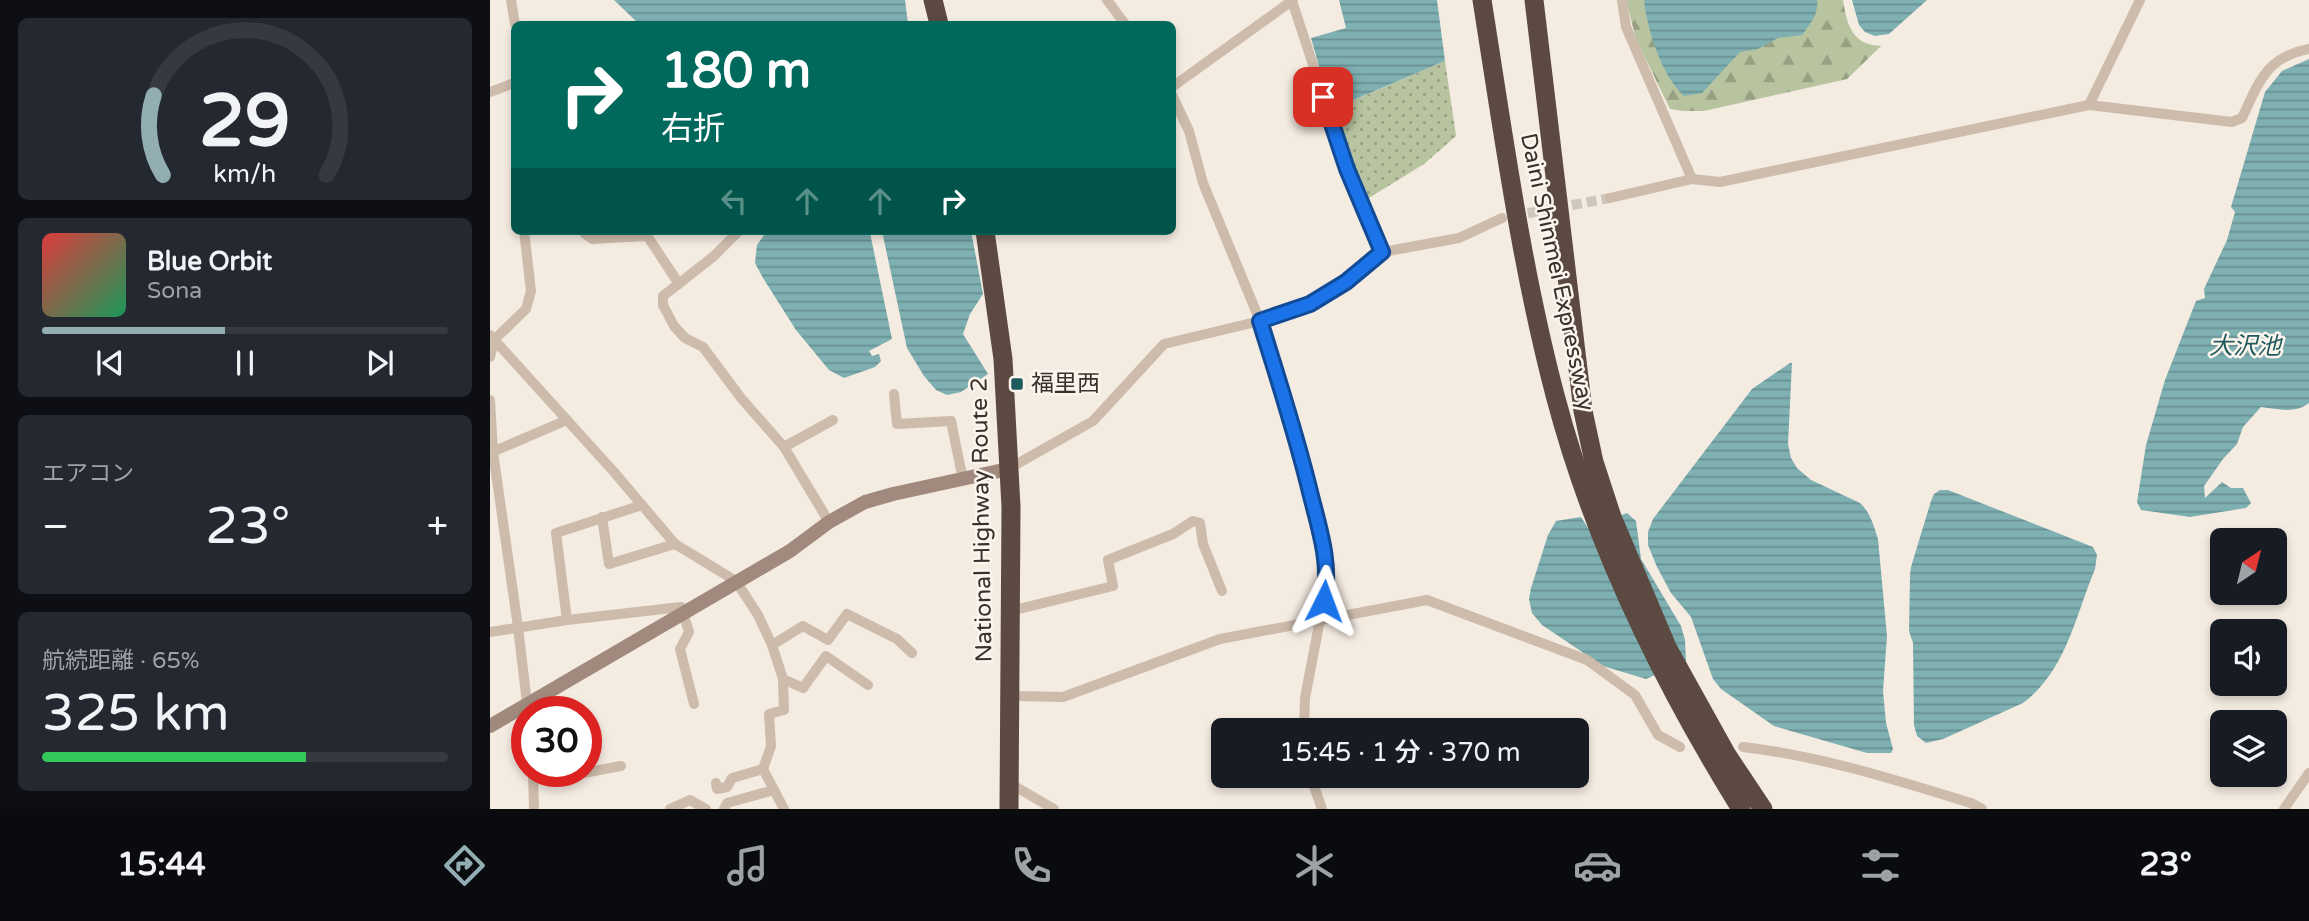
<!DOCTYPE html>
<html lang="ja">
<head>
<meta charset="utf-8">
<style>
  body { margin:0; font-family:"Varela Round","Noto Sans JP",sans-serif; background:#242831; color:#f1f3f6; height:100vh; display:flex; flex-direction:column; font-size:26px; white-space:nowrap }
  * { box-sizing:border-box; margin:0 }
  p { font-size:23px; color:#9ea1a6 }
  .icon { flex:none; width:38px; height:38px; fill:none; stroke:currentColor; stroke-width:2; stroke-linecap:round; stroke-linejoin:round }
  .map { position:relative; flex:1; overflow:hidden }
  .drawer { display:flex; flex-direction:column; gap:18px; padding:18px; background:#0d0f14; width:490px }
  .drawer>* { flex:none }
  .hud { position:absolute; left:21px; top:21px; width:665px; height:214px; border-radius:10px; box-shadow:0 4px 10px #0003; background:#00695c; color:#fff; overflow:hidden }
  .needle { width:46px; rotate:35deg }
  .tools { position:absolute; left:1720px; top:528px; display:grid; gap:14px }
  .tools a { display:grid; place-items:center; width:77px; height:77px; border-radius:10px; background:#171b24; box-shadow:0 4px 10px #0003; font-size:35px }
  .speed { position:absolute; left:21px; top:696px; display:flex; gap:14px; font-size:35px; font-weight:700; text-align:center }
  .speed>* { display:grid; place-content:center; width:91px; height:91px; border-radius:50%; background:#171b24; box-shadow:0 4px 10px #0003; line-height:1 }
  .speed .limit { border:10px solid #d22; background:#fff; color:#111 }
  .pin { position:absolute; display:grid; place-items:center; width:60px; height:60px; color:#fff; margin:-30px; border-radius:14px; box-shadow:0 4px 10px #0006 }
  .me { position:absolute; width:77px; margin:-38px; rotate:3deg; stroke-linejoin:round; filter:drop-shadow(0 0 5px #0008) }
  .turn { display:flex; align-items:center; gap:24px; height:147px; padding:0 35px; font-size:32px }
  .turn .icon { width:91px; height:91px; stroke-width:2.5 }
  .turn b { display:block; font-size:49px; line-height:60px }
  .lanes { display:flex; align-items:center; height:66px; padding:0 35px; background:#0003; justify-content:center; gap:35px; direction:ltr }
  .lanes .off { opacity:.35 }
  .big { font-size:52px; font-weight:600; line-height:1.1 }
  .drawer .card { flex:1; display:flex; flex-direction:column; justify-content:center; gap:10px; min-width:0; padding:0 24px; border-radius:10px; background:#242831 }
  .drawer .dial { align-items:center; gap:0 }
  .dial svg { height:182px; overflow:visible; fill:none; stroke:#363941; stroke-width:7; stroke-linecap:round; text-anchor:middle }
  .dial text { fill:#f1f3f6; stroke:none }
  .song { display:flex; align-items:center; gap:21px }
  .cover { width:84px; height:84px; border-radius:10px; background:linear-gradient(135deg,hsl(0 70% 55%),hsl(150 70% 35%)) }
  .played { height:7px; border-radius:4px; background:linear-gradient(90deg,#92aeb2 45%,#363941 45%) }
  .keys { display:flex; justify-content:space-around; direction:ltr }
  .heat { display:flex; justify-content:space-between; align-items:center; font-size:38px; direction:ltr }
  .charge { height:10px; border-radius:5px; background:linear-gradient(90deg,#34c759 65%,#363941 0) }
  .trip { position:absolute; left:721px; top:718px; width:378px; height:70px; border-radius:10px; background:#171b24; box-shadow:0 4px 10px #0003; font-weight:600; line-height:70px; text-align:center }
  .menu { display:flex; height:112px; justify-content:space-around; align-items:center; background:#090b0e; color:#9ea1a6 }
  .menu .icon { width:49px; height:49px }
  .menu .on { color:#92aeb2 }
  .menu b { font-size:32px; color:#f1f3f6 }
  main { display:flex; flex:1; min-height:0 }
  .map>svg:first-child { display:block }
</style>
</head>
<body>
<main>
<section class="drawer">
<div class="card dial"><svg viewBox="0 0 100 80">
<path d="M14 69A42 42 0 1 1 86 69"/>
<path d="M14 69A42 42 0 0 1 10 34" stroke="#92aeb2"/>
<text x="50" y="56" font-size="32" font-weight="700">29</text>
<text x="50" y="72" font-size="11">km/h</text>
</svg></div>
<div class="card">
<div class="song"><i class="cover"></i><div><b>Blue Orbit</b><p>Sona</p></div></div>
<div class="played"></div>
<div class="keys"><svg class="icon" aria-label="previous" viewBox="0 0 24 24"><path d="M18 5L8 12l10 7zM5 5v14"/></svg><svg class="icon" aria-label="pause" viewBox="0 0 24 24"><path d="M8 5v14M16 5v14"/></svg><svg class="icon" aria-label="next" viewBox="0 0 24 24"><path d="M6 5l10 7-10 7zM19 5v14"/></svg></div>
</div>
<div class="card"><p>エアコン</p>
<div class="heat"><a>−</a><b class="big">23°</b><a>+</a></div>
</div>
<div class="card"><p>航続距離 · 65%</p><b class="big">325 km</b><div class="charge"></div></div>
</section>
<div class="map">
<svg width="1819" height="809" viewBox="0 0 1819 809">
  <defs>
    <pattern id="green-dots" width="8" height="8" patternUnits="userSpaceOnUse" patternTransform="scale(1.75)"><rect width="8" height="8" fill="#b8c4a0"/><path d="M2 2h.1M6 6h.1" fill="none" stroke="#97a083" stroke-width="1.8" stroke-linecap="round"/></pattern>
    <pattern id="forest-firs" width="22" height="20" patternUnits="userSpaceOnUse" patternTransform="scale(1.75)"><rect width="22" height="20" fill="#b8c4a0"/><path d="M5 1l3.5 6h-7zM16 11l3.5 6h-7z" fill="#97a083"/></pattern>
    <pattern id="water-rules" width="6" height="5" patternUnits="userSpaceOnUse" patternTransform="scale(1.75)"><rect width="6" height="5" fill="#7fb0b2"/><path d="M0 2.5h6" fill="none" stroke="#699091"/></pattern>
  </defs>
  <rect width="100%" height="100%" fill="#f4ebe1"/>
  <path fill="url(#green-dots)" d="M955,61l11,75 -32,28 -60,37 -34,-96 4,-2 2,5z"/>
  <path fill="url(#forest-firs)" d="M1136,0h217c4,25 9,45 38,46l-34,33 -143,32h-21l-13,-2 -34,-70z"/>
  <g fill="url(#water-rules)">
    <path d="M124,0h291l3,24h-269z"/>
    <path d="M849,0h98l8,61 -110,47 -1,-4 -4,1 -19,-67 35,-10z"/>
    <path d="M1154,0h173c2,14 -7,24 -15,35l-24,3 -20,11 -18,3 -38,41 -18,3c-22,-20 -37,-66 -40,-96z"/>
    <path d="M1362,0h75l-38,34 -14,2 -10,-4 -6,-7z"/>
    <path d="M1819,59v344c-14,11 -31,6 -48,4l-18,20 -6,17 -14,15 -19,27 1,12 17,-16 9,6h12l8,15 -5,5 -56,9 -49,-7 -4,-8 9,-57 19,-65 31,-79 9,-3 -1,-9 23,-49 8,-28 -4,-5 34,-115 17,-21z"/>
    <path d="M277,231h96l7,2 22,106 -23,12 3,5 7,-2 2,7 -6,6 -31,11 -15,-8 -33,-40 -33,-52 -8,-15 2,-18z"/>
    <path d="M392,231h89l12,63 -13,20 -7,20 25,40 -27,18 -14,3 -11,-5 -12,-14 -17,-28z"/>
    <path d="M1300,363h2l-4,81 3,14 6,10 14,12 49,23c10,9 14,23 18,36l9,97 -4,55 3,32 7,26 -2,4h-24l-93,-27 -53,-37 -8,-10 -22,-62 -20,-24 -14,-26 -9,-22v-13l5,-13 99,-130z"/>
    <path d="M1450,490h8l145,57 4,8 -2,14c-20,48 -29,102 -72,134l-80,36 -17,4 -9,-7 -3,-11 -1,-82 -4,-12 1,-56 1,-8 20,-66 3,-7z"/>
    <path d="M1137,513l9,8 5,38 40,67 4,14 1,21 -40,18 -43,-13 -61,-41 -10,-12 -3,-14 2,-11 17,-53 8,-14 25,-4 7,11z"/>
  </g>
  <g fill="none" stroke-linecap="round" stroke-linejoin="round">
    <path stroke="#cfc6bd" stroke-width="10" stroke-dasharray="10 5" stroke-linecap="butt" d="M1023,216l97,-18"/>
    <g stroke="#cdbbac" stroke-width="10">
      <path d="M21,0l4,24"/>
      <path d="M617,0l18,24"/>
      <path d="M1132,0l4,27 66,152"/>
      <path d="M802,1l55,167 36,84"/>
      <path d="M682,87l121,-87"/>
      <path d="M0,92l24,-9"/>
      <path d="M682,95l17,36 14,52 57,138 41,136 24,94 2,32 -22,115 -1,32"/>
      <path d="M1599,105l51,-105"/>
      <path d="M1120,198l82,-19 28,3 369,-77 143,17 10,-4c17,-36 24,-61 67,-69"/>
      <path d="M95,231v3l7,5 54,-3"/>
      <path d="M154,231l35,53"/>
      <path d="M249,231l-25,25 -51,40v9l11,21 11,12 18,9 38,51 43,49 45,75"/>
      <path d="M0,335l124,137 61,72 61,37 22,34 14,30 11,34 1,31 -15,4 2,32 -8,23 21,40"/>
      <path d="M0,357l5,-18 31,-30 5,-18 -7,-60"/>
      <path d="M404,394l3,30 54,-3 12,59"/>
      <path d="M0,400l3,52 25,175 10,85"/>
      <path d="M294,447l49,-27"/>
      <path d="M0,453l77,-33"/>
      <path d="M518,469l85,-48 71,-77 96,-23 50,-17 36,-22 37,-30 76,-14 43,-20"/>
      <path d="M112,517l7,47 66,-20"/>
      <path d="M520,611l103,-25 -5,-26 65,-26 20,-13 7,2 3,21 19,47"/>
      <path d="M77,620l-11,-87 86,-28"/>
      <path d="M0,632l77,-12 114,-13 8,25 -9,17 14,55"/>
      <path d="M282,645l31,-19 25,14 19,-26 50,25 15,14"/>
      <path d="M293,679l20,9 23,-32 42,29"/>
      <path d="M520,696l53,1 157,-58 207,-39 160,60 48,35 23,40 22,12"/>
      <path d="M1253,747c78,9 153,33 228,56l11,6"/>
      <path d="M43,772l1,37"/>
      <path d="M87,772l1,2 43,-8"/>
      <path d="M820,775l12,34"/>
      <path d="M226,783l1,6 10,-2 5,-9 31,-9"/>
      <path d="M519,783l45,26"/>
      <path d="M180,809l20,-9 16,9"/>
      <path d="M234,809l3,-6 47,-13"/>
      <path d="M1794,809l25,-36"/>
    </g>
    <path stroke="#a18a7d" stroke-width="14" d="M0,726l300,-175 39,-29 36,-20 28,-8 115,-25"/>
    <g stroke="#5c4a42" stroke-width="19">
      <path d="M443,0l6,24"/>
      <path d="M992,0c21,132 39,266 73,395 38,145 107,287 186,414"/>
      <path d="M1044,0l49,411 11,51 18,55 55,130 60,108 36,54"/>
      <path d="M495,231l18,128 8,148 -2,302"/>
    </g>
  </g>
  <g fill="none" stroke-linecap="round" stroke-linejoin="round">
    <g stroke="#114b97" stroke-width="18">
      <path id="route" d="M833,97l24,72 35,83 -36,30 -36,22 -50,17c18,58 37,116 51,175 9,35 20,69 13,105"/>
    </g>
    <use href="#route" stroke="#1a73e8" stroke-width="12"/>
  </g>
  <rect fill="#1f5a5e" stroke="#fbf5ee" stroke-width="2.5" x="520" y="377" width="14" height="14" rx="3.5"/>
  <g text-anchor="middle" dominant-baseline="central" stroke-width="5" stroke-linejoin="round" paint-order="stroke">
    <g font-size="23" fill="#3b302b" stroke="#fbf5ee">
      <text transform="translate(1067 272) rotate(78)">Daini Shinmei Expressway</text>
      <text transform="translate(492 520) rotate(-91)">National Highway Route 2</text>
    </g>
    <g font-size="23" fill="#3b302b" stroke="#fbf5ee" text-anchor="start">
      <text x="541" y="384">福里西</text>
    </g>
    <g font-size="24" font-style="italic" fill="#1f5a5e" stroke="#fbf5ee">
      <text x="1755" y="346">大沢池</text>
    </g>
  </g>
</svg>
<div class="tools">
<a><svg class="needle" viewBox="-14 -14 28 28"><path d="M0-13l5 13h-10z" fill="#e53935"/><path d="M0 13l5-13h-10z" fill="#9ea1a6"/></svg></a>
<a><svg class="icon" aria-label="sound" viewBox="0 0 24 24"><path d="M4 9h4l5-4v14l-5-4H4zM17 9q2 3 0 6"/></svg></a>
<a><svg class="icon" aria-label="layers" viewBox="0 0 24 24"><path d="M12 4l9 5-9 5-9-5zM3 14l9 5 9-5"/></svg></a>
</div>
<div class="speed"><div class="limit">30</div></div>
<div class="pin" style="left:833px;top:97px;background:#d93025"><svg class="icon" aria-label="arrive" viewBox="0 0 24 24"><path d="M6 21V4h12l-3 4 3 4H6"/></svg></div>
<svg class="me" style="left:834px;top:601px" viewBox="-20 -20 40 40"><path d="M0-17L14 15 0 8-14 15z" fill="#1a73e8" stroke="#fff" stroke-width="4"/></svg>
<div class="trip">15:45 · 1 分 · 370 m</div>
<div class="hud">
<div class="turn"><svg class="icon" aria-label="right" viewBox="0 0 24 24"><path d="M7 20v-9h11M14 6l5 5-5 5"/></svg><div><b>180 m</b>右折</div></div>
<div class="lanes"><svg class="icon off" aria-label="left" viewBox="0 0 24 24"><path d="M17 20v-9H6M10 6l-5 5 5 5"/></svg><svg class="icon off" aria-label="ahead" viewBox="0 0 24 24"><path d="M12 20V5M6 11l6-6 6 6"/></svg><svg class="icon off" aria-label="ahead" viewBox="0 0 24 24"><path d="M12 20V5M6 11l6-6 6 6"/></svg><svg class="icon" aria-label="right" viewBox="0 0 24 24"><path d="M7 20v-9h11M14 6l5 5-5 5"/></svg></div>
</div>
</div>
</main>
<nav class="menu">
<b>15:44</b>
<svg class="icon on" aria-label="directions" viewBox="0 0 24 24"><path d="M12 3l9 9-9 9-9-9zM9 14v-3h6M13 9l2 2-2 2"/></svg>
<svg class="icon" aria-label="music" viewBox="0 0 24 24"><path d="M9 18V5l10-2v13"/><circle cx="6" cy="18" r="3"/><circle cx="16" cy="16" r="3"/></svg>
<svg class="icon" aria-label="phone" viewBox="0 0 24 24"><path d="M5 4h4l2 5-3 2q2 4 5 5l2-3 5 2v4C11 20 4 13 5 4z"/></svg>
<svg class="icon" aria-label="climate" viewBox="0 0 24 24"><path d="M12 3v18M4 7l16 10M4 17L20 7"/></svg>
<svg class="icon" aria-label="car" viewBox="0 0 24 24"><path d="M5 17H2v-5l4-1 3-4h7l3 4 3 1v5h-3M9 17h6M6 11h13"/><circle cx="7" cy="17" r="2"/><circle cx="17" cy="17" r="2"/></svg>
<svg class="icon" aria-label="filters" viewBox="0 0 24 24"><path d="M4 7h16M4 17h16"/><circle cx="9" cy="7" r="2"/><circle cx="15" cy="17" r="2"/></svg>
<b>23°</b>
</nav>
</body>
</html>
